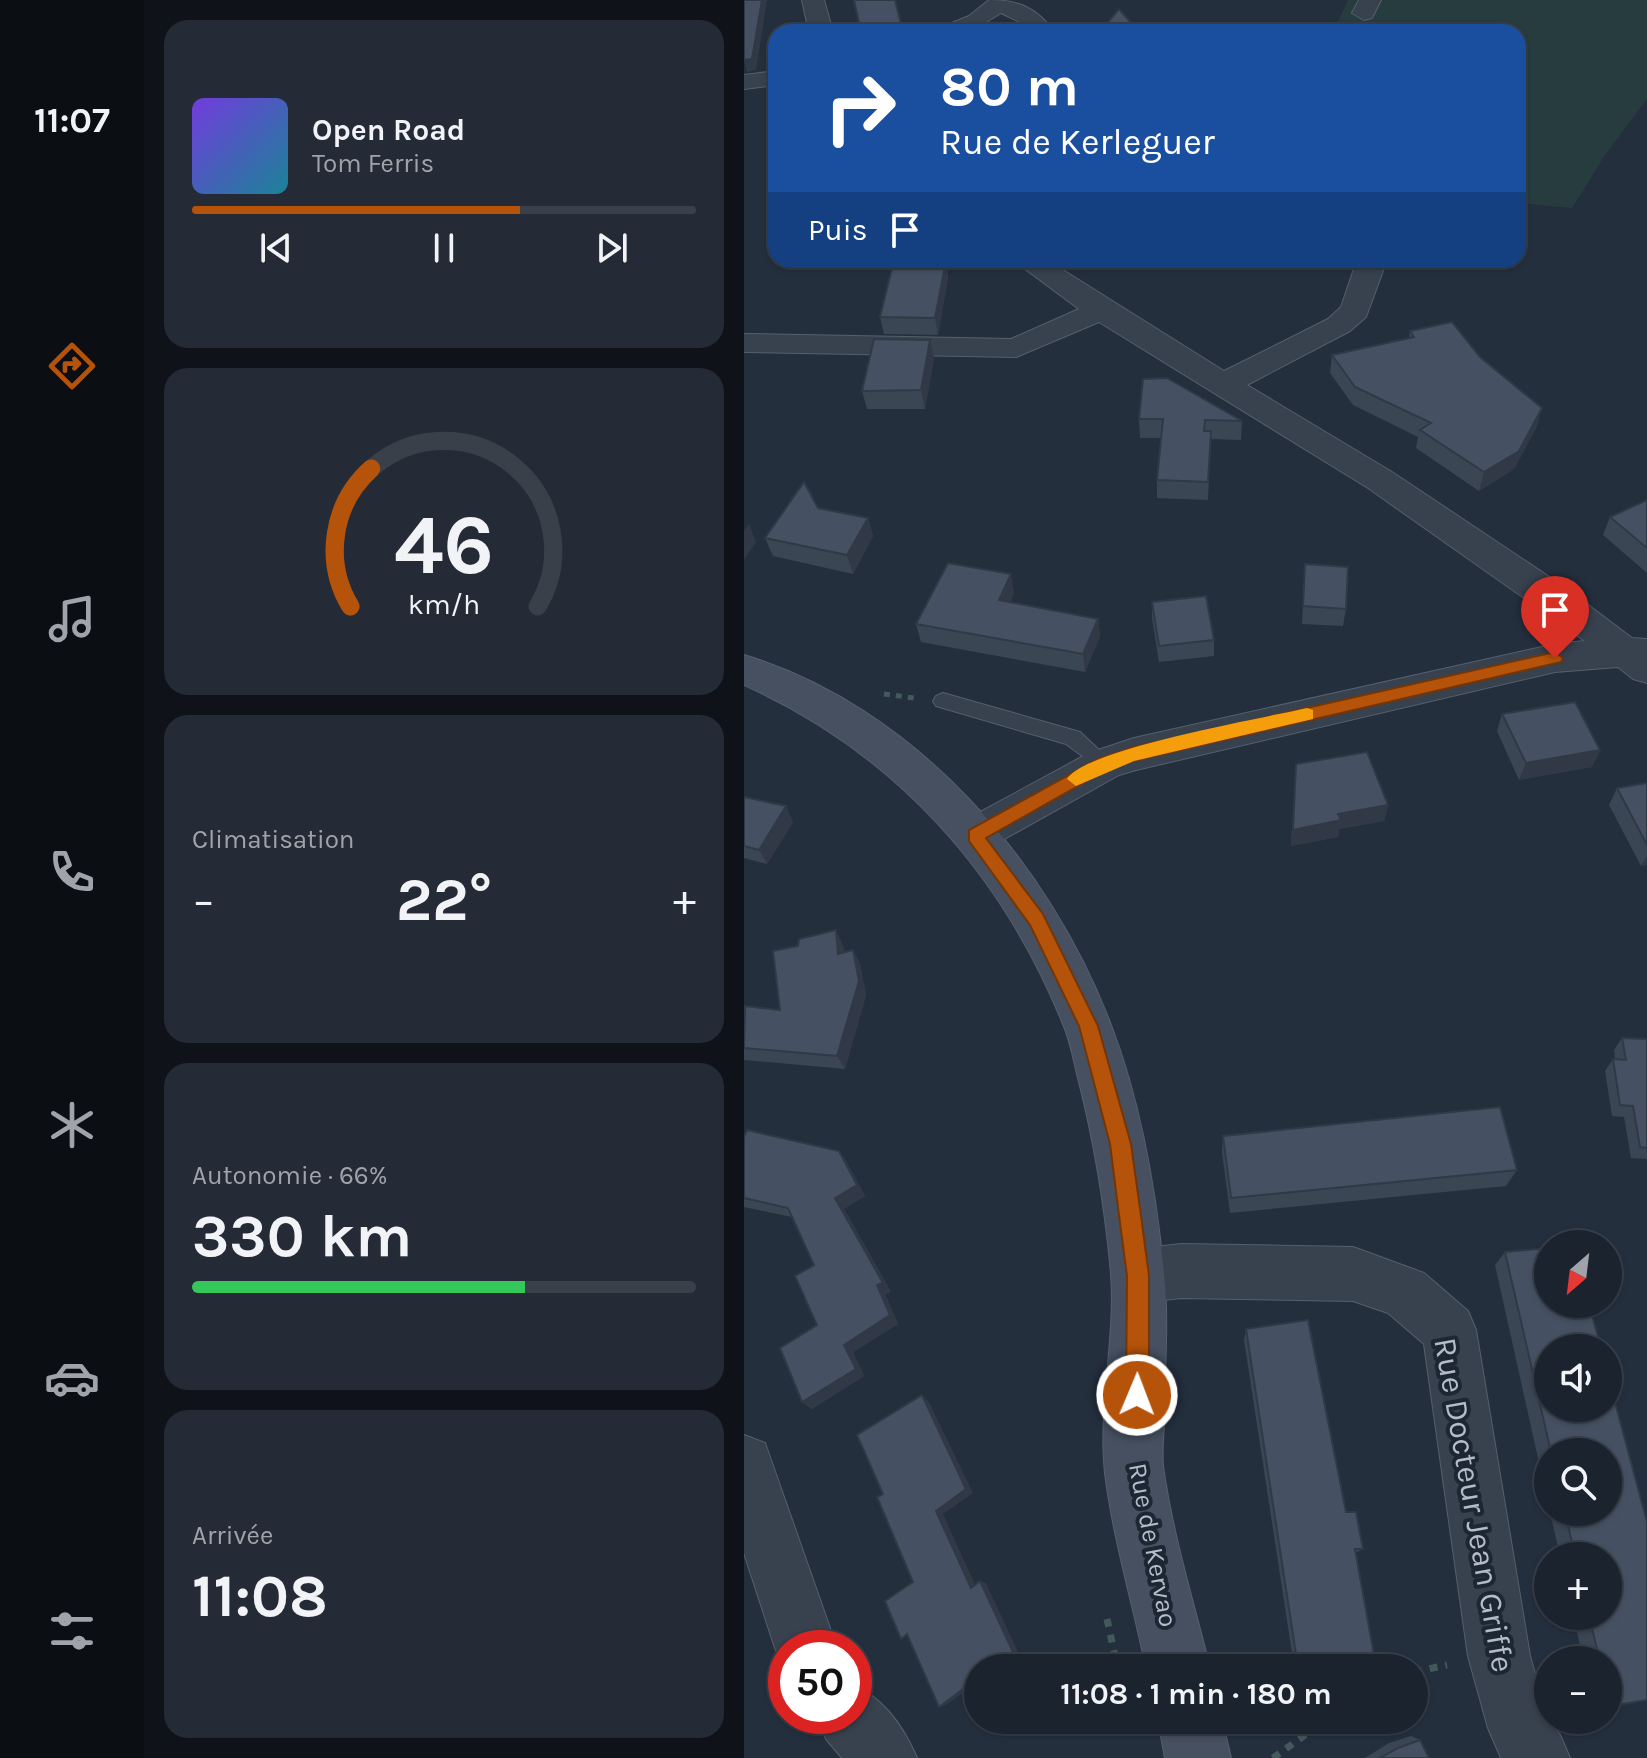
<!DOCTYPE html>
<html lang="fr">
<head>
<meta charset="utf-8">
<style>
  body { margin:0; font-family:Karla,sans-serif; background:#242b36; color:#f1f3f6; height:100vh; display:flex; flex-direction:column; font-size:30px; white-space:nowrap }
  * { box-sizing:border-box; margin:0 }
  p { font-size:26px; color:#a0a4aa }
  .icon { flex:none; width:44px; height:44px; fill:none; stroke:currentColor; stroke-width:2; stroke-linecap:round; stroke-linejoin:round }
  .map { position:relative; flex:1; overflow:hidden }
  .side { display:flex; flex-direction:column; gap:20px; padding:20px; background:#0f1319; width:600px }
  .side>* { flex:none }
  .top-card { position:absolute; left:24px; top:24px; width:758px; height:244px; border-radius:24px; box-shadow:0 2px 6px #0004,0 0 0 2px #39404a; background:#1a4fa0; color:#fff; overflow:hidden }
  .needle { width:52px; rotate:208deg }
  .fabs { position:absolute; left:790px; top:1230px; display:grid; gap:16px }
  .fabs a { display:grid; place-items:center; width:88px; height:88px; border-radius:50%; background:#1b232e; box-shadow:0 2px 6px #0004,0 0 0 2px #39404a; font-size:40px }
  .speed { position:absolute; left:24px; top:1630px; display:flex; gap:16px; font-size:40px; font-weight:700; text-align:center }
  .speed>* { display:grid; place-content:center; width:104px; height:104px; border-radius:50%; background:#1b232e; box-shadow:0 2px 6px #0004,0 0 0 2px #39404a; line-height:1 }
  .speed .limit { border:12px solid #d22; background:#fff; color:#111 }
  .pin { position:absolute; display:grid; place-items:center; width:68px; height:68px; color:#fff; margin:-82px -34px; border-radius:50% 50% 50% 0; rotate:-45deg; box-shadow:0 0 8px #0007 }
  .pin .icon { rotate:45deg }
  .me { position:absolute; width:88px; margin:-44px; rotate:1deg; stroke-linejoin:round; filter:drop-shadow(0 0 6px #0008) }
  .turn { display:flex; align-items:center; gap:28px; height:168px; padding:0 40px; font-size:36px }
  .turn .icon { width:104px; height:104px; stroke-width:2.5 }
  .turn b { display:block; font-size:56px; line-height:68px }
  .then { display:flex; align-items:center; height:76px; padding:0 40px; background:#0003; gap:16px; font-size:30px }
  .big { font-size:60px; font-weight:700; line-height:1.1 }
  .side .tile { flex:1; display:flex; flex-direction:column; justify-content:center; gap:12px; min-width:0; padding:0 28px; border-radius:24px; background:#242b36 }
  .side .dial { align-items:center; gap:0 }
  .dial svg { height:208px; overflow:visible; fill:none; stroke:#39404a; stroke-width:7; stroke-linecap:round; text-anchor:middle }
  .dial text { fill:#f1f3f6; stroke:none }
  .song { display:flex; align-items:center; gap:24px }
  .cover { width:96px; height:96px; border-radius:12px; background:linear-gradient(135deg,hsl(260 70% 55%),hsl(190 70% 35%)) }
  .played { height:8px; border-radius:4px; background:linear-gradient(90deg,#b45309 65%,#39404a 65%) }
  .keys { display:flex; justify-content:space-around; direction:ltr }
  .heat { display:flex; justify-content:space-between; align-items:center; font-size:44px; direction:ltr }
  .charge { height:12px; border-radius:6px; background:linear-gradient(90deg,#34c759 66%,#39404a 0) }
  .trip { position:absolute; left:220px; top:1654px; width:464px; height:80px; border-radius:40px; background:#1b232e; box-shadow:0 2px 6px #0004,0 0 0 2px #39404a; font-weight:700; line-height:80px; text-align:center }
  main { display:flex; flex:1; min-height:0 }
  .tab-bar { display:flex; flex-direction:column; width:144px; justify-content:space-around; align-items:center; background:#0b0e12; color:#a0a4aa }
  .tab-bar .icon { width:56px; height:56px }
  .tab-bar .current { color:#b45309 }
  .tab-bar b { font-size:36px; color:#f1f3f6 }
  .map>svg:first-child { display:block }
</style>
</head>
<body>
<main>
<nav class="tab-bar">
<b>11:07</b>
<svg class="icon current" aria-label="directions" viewBox="0 0 24 24"><path d="M12 3l9 9-9 9-9-9zM9 14v-3h6M13 9l2 2-2 2"/></svg>
<svg class="icon" aria-label="music" viewBox="0 0 24 24"><path d="M9 18V5l10-2v13"/><circle cx="6" cy="18" r="3"/><circle cx="16" cy="16" r="3"/></svg>
<svg class="icon" aria-label="phone" viewBox="0 0 24 24"><path d="M5 4h4l2 5-3 2q2 4 5 5l2-3 5 2v4C11 20 4 13 5 4z"/></svg>
<svg class="icon" aria-label="climate" viewBox="0 0 24 24"><path d="M12 3v18M4 7l16 10M4 17L20 7"/></svg>
<svg class="icon" aria-label="car" viewBox="0 0 24 24"><path d="M5 17H2v-5l4-1 3-4h7l3 4 3 1v5h-3M9 17h6M6 11h13"/><circle cx="7" cy="17" r="2"/><circle cx="17" cy="17" r="2"/></svg>
<svg class="icon" aria-label="filters" viewBox="0 0 24 24"><path d="M4 7h16M4 17h16"/><circle cx="9" cy="7" r="2"/><circle cx="15" cy="17" r="2"/></svg>
</nav>
<section class="side">
<div class="tile">
<div class="song"><i class="cover"></i><div><b>Open Road</b><p>Tom Ferris</p></div></div>
<div class="played"></div>
<div class="keys"><svg class="icon" aria-label="previous" viewBox="0 0 24 24"><path d="M18 5L8 12l10 7zM5 5v14"/></svg><svg class="icon" aria-label="pause" viewBox="0 0 24 24"><path d="M8 5v14M16 5v14"/></svg><svg class="icon" aria-label="next" viewBox="0 0 24 24"><path d="M6 5l10 7-10 7zM19 5v14"/></svg></div>
</div>
<div class="tile dial"><svg viewBox="0 0 100 80">
<path d="M14 69A42 42 0 1 1 86 69"/>
<path d="M14 69A42 42 0 0 1 22 16" stroke="#b45309"/>
<text x="50" y="56" font-size="32" font-weight="700">46</text>
<text x="50" y="72" font-size="11">km/h</text>
</svg></div>
<div class="tile"><p>Climatisation</p>
<div class="heat"><a>−</a><b class="big">22°</b><a>+</a></div>
</div>
<div class="tile"><p>Autonomie · 66%</p><b class="big">330 km</b><div class="charge"></div></div>
<div class="tile"><p>Arrivée</p><b class="big">11:08</b></div>
</section>
<div class="map">
<svg width="903" height="1758" viewBox="0 0 903 1758">
  <rect width="100%" height="100%" fill="#242f3e"/>
  <path fill="#263c3f" d="M604,0h299v99l-40,53 -35,56 -54,-5v-171h-185z"/>
  <g fill="none" stroke-linecap="round" stroke-linejoin="round">
    <g stroke="#565f6c" stroke-width="2">
      <path id="lane" d="M199,693l137,39 34,32 -10,8 -38,-28 -130,-38 -3,-5 3,-5z"/>
    </g>
    <g stroke="#565f6c" stroke-width="2">
      <g id="street">
        <path d="M58,0h22l9,32h-24z"/>
        <path d="M245,0c28,0 48,7 65,32h-24l-6,-8 -23,-11 -31,19h-32l4,-5 27,-11z"/>
        <path d="M615,0h22l-9,18 -8,2 -12,-7z"/>
        <path d="M32,71v14l-32,4v-14z"/>
        <path d="M269,260h34l177,111 104,-52 13,-12 16,-47h30l-21,57 -16,14 -103,54 145,87 171,114 69,52 15,1v44l-14,-4 -15,-12 -63,5 -419,98 -17,5 -129,72 -15,6 -15,-6 -6,-12 6,-12 129,-70 45,-15 421,-94 30,-3 -217,-153 -269,-166 -83,35 -272,-5v-18l267,5 68,-30z"/>
        <path d="M437,1244l172,3 71,26 44,38 8,19 54,326 18,64 12,15 10,23h-69l-13,-30 -20,-72 -44,-312 -36,-31 -35,-12 -172,-3 -43,5 -19,-8 -8,-19 8,-19 19,-8z"/>
        <path d="M0,1435l21,8 72,205h-51v23l-11,-23 -31,-95z"/>
        <path d="M110,1686c30,12 50,42 63,72h-75l-16,-19 -9,-23h37z"/>
      </g>
    </g>
    <g stroke="#565f6c" stroke-width="2">
      <g id="secondary">
        <path d="M0,655c171,52 305,207 367,370 30,78 45,166 53,249 5,49 0,101 0,151 -1,16 -3,33 0,48 10,66 30,131 46,195h-64c-13,-64 -33,-130 -41,-195 -7,-63 11,-136 6,-200 -6,-65 -16,-128 -32,-191 -5,-19 -8,-40 -16,-58 -62,-153 -168,-271 -319,-339z"/>
        <path d="M414,1720h64l9,38h-66z"/>
      </g>
    </g>
    <path stroke="#44595c" stroke-width="5" stroke-dasharray="6 6" stroke-linecap="butt" d="M140,694l30,4"/>
    <g stroke="#44595c" stroke-width="7" stroke-dasharray="8 8" stroke-linecap="butt">
      <path d="M363,1619l8,37"/>
      <path d="M670,1672l33,-7"/>
      <path d="M529,1758l53,-38"/>
    </g>
    <use href="#lane" fill="#38414e" fill-rule="evenodd"/>
    <use href="#street" fill="#38414e" fill-rule="evenodd"/>
    <use href="#secondary" fill="#465061" fill-rule="evenodd"/>
  </g>
  <g fill="#3b4654">
    <path d="M202,261l2,17 -10,57 -54,-1 -4,-17z"/>
    <path d="M666,331l127,95 -23,43 -35,22 -63,-43 2,-11 -65,-32 -23,-32 2,-18 77,-17z"/>
    <path d="M190,358l-9,51h-58l-5,-18z"/>
    <path d="M395,419l103,2 -1,19 -30,-1 -3,61 -51,-2v-18l4,-42h-21z"/>
    <path d="M903,500v73l-44,-38 7,-18z"/>
    <path d="M74,508l50,10 5,18 -20,38 -80,-18 -8,-18z"/>
    <path d="M561,564l41,45 -3,17 -41,-2z"/>
    <path d="M270,592l-4,10 88,17 2,17 -15,36 -164,-30 -5,-18z"/>
    <path d="M408,602l62,38v16l-55,6 -7,-44z"/>
    <path d="M758,714l98,36 -8,17 -73,13 -22,-49z"/>
    <path d="M552,764l92,41 -4,16 -45,8 -1,8 -47,9z"/>
    <path d="M903,783v82l-6,1 -32,-61 8,-17z"/>
    <path d="M0,797l49,25 -26,42 -23,-6z"/>
    <path d="M99,945l1,7 9,-2 7,14 6,31 -21,74 -101,-9v-52l36,2z"/>
    <path d="M878,1038l25,1v120l-16,-1 -7,-41 -12,-1 -7,-45 8,-12h2l-1,-9z"/>
    <path d="M479,1136l294,34 -11,16 -276,27 -8,-61z"/>
    <path d="M0,1137l95,14 8,12 18,33 -21,13 47,83 -6,2 13,30 -45,28 11,24 -52,33 -10,-7 15,-77 -3,-60 -22,-48 -48,-10z"/>
    <path d="M804,1248v56h41l12,44h-53v60h60v-32l39,146v178l-39,6v-46h-31l-2,-10 6,-1 -8,-33h35v-60h-48l-10,-44h58v-60h-60v51l-53,-238 10,-13z"/>
    <path d="M502,1329l117,220 -8,4 -57,114 -4,-1 -50,-326z"/>
    <path d="M667,1736l9,4 9,18h-64l24,-15z"/>
  </g>
  <g fill="#303945">
    <path d="M18,0h5l-11,70 -9,2 -3,-12z"/>
    <path d="M724,260h19l-20,4z"/>
    <path d="M202,261l2,17 -10,57 -3,-17z"/>
    <path d="M186,340l4,18 -9,51 -4,-19z"/>
    <path d="M798,408l-5,18 -23,43 -35,22 5,-19z"/>
    <path d="M124,518l5,18 -20,38 -6,-19z"/>
    <path d="M5,524l7,18 -12,18v-30z"/>
    <path d="M267,574l3,18 -12,26 -3,-18z"/>
    <path d="M354,619l2,17 -15,36 -2,-18z"/>
    <path d="M856,750l-8,17 -73,13 7,-17z"/>
    <path d="M644,805l-4,16 -45,8 -1,8 -47,9 2,-16 45,-16z"/>
    <path d="M42,806l7,16 -26,42 -8,-14z"/>
    <path d="M903,856v9l-6,1z"/>
    <path d="M92,930l7,15 3,24 -8,-15z"/>
    <path d="M109,950l7,14 6,31 -21,74 -8,-13z"/>
    <path d="M95,1151l8,12 18,33 -21,13 47,83 -6,2 13,30 -45,28 11,24 -52,33 -10,-7 42,-57 33,-60 -42,-87z"/>
    <path d="M178,1395l7,7 44,91 -30,21 34,75 -6,-1 -35,-77z"/>
    <path d="M236,1581l6,2 32,69 -22,16h-5z"/>
    <path d="M234,1678v4l-32,23 -7,2z"/>
  </g>
  <g fill="#455162" stroke="#303945" stroke-width="2">
    <path d="M0,0h18l-10,59 -8,1z"/>
    <path d="M110,0h41l8,32h-42z"/>
    <path d="M375,9l20,23h-39z"/>
    <path d="M261,28l1,4h-21z"/>
    <path d="M440,29l20,3h-20z"/>
    <path d="M150,260h51l1,1 -11,57 -55,-1z"/>
    <path d="M708,322l28,35 62,51 -23,43 -35,21 -64,-42 11,-7 -76,-36 -23,-32 82,-18 -4,-6z"/>
    <path d="M130,339l56,1 -9,50 -59,1z"/>
    <path d="M423,378l75,43 -37,-1 -1,11h7l-3,51 -51,-2 6,-61h-24l4,-40z"/>
    <path d="M60,482l14,26 50,10 -21,37 -82,-17z"/>
    <path d="M903,500v48l-37,-31z"/>
    <path d="M204,563l63,11 -12,26 99,19 -15,35 -167,-30z"/>
    <path d="M561,564l43,3 -2,42 -43,-3z"/>
    <path d="M462,596l8,44 -55,6 -7,-44z"/>
    <path d="M831,702l25,48 -74,13 -24,-49z"/>
    <path d="M623,752l21,53 -50,9 3,6 -48,10 3,-66z"/>
    <path d="M903,783v62l-30,-57z"/>
    <path d="M0,797l42,9 -27,44 -15,-4z"/>
    <path d="M92,930l2,24 15,-4 6,31 -22,75 -93,-8 1,-42 35,4 -7,-59 25,-5 1,-7z"/>
    <path d="M878,1038l25,1v109l-7,-1 -7,-41 -13,-1 -7,-46 13,1z"/>
    <path d="M756,1107l17,63 -286,28 -8,-62z"/>
    <path d="M3,1130l92,21 18,34 -22,13 48,85 -6,2 13,30 -46,30 12,24 -54,33 -22,-54 37,-23 -22,-49 19,-11 -26,-57 -44,-10v-61z"/>
    <path d="M804,1248v56h41l12,44h-53v60h60v-32l39,146v178l-36,6 -3,-14v-32h-16l-2,-10 7,-1 -8,-33h19v-60h-33l-10,-44h43v-60h-57l-46,-200z"/>
    <path d="M564,1320l38,192h10l7,37h-8l19,106 -76,12 -52,-338z"/>
    <path d="M178,1395l44,94 -30,22 35,77 9,-7 33,71 -22,16h-13v10l-39,29 -32,-73 -6,5 -16,-38 28,-19 -36,-85 6,-3 -26,-59z"/>
    <path d="M676,1740l9,18h-49l18,-10z"/>
  </g>
  <path fill="#b45309" stroke="#753606" stroke-width="2" d="M811,652l8,6 -2,4 -427,99 -24,7 -124,70 57,76 55,112 33,118 11,79 7,53v119l-3,9 -9,3 -8,-3 -3,-9 1,-119 -7,-53 -10,-79 -31,-118 -49,-101 -61,-84v-11l129,-71 36,-12z"/>
  <path fill="#f59e0b" d="M563,708l6,2v9l-179,42 -58,25 -9,-7c19,-31 198,-61 240,-71z"/>
  <g text-anchor="middle" dominant-baseline="central" stroke-width="8" stroke-linejoin="round" paint-order="stroke">
    <g font-size="26" fill="#b4bcc9" stroke="#1d2633">
      <text transform="translate(409 1545) rotate(79)">Rue de Kervao</text>
    </g>
    <g font-size="32" fill="#b4bcc9" stroke="#1d2633">
      <text transform="translate(730 1505) rotate(80)">Rue Docteur Jean Griffe</text>
    </g>
  </g>
</svg>
<div class="fabs">
<a><svg class="needle" viewBox="-14 -14 28 28"><path d="M0-13l5 13h-10z" fill="#e53935"/><path d="M0 13l5-13h-10z" fill="#a0a4aa"/></svg></a>
<a><svg class="icon" aria-label="sound" viewBox="0 0 24 24"><path d="M4 9h4l5-4v14l-5-4H4zM17 9q2 3 0 6"/></svg></a>
<a><svg class="icon" aria-label="search" viewBox="0 0 24 24"><circle cx="10" cy="10" r="6"/><path d="M15 15l6 6"/></svg></a>
<a>+</a>
<a>−</a>
</div>
<div class="speed"><div class="limit">50</div></div>
<div class="pin" style="left:811px;top:658px;background:#d93025"><svg class="icon" aria-label="arrive" viewBox="0 0 24 24"><path d="M6 21V4h12l-3 4 3 4H6"/></svg></div>
<svg class="me" style="left:393px;top:1395px" viewBox="-20 -20 40 40"><circle r="17" fill="#b45309" stroke="#fff" stroke-width="3"/><path d="M0-11L8 9 0 5-8 9z" fill="#fff"/></svg>
<div class="trip">11:08 · 1 min · 180 m</div>
<div class="top-card">
<div class="turn"><svg class="icon" aria-label="right" viewBox="0 0 24 24"><path d="M7 20v-9h11M14 6l5 5-5 5"/></svg><div><b>80 m</b>Rue de Kerleguer</div></div>
<div class="then">Puis<svg class="icon" aria-label="arrive" viewBox="0 0 24 24"><path d="M6 21V4h12l-3 4 3 4H6"/></svg></div>
</div>
</div>
</main>
</body>
</html>
